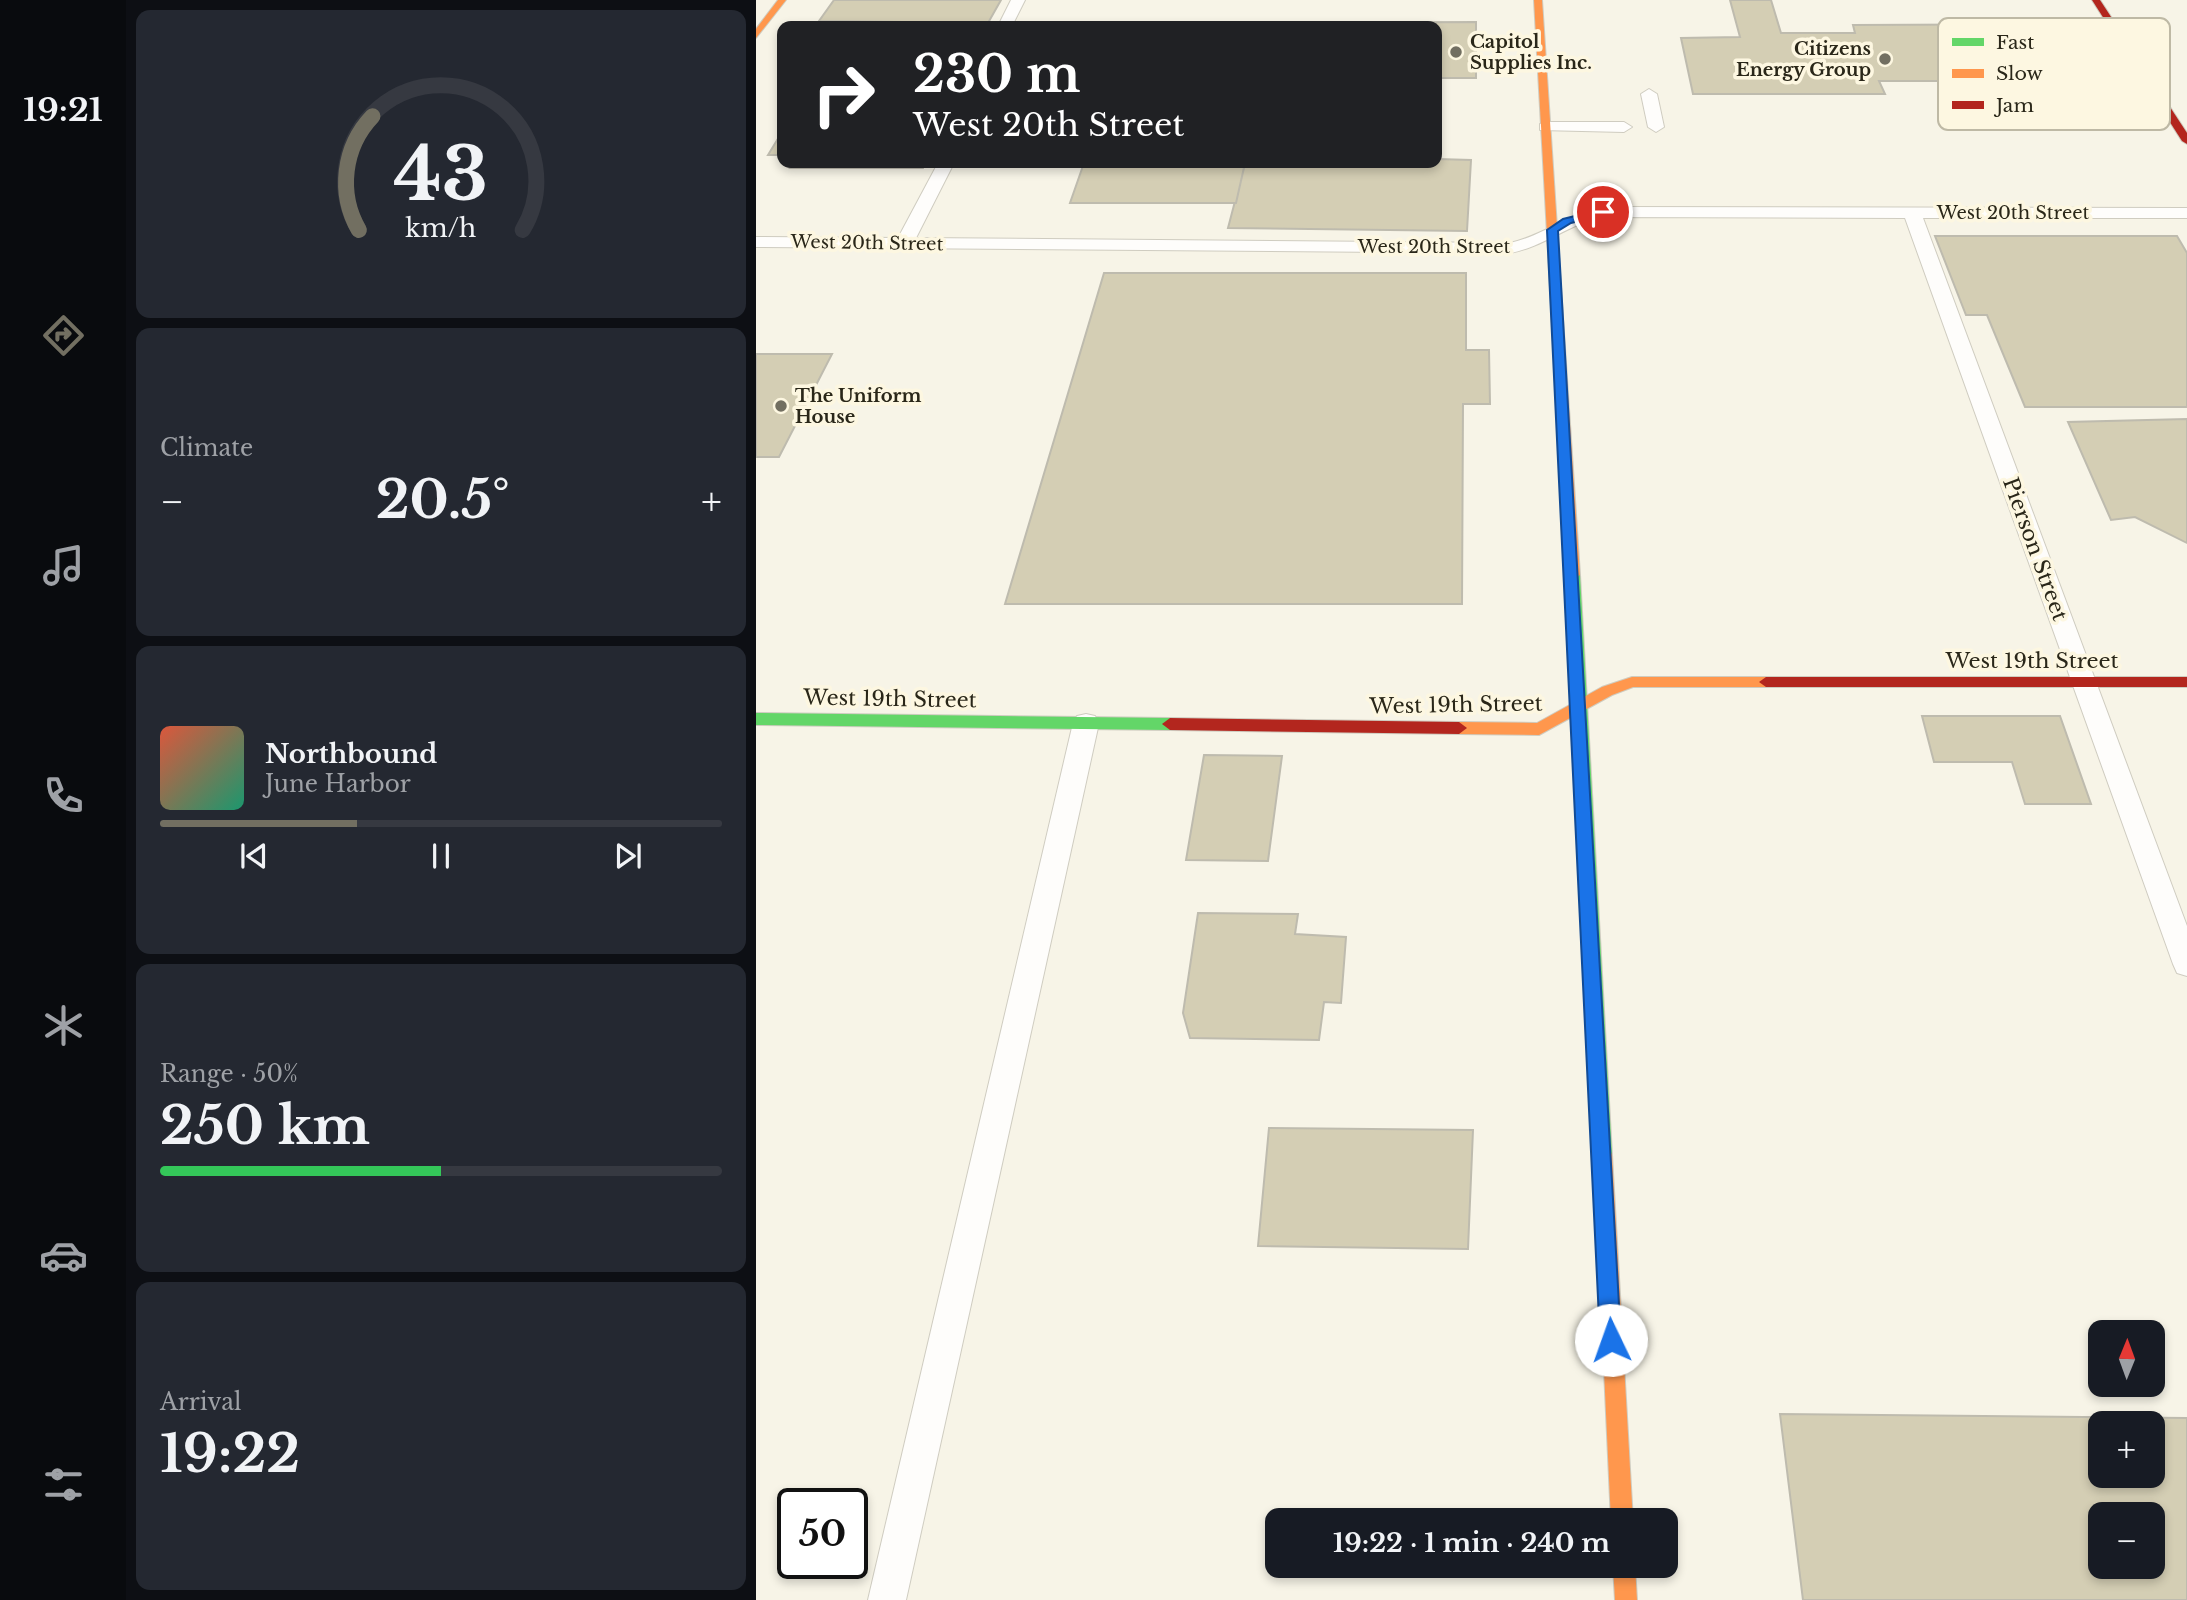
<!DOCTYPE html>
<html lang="en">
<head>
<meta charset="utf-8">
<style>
  body { margin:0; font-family:"Libre Baskerville",serif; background:#242831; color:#f1f3f6; height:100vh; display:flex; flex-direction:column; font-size:26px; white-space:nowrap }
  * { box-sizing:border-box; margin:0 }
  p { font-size:23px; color:#9ea1a6 }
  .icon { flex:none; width:38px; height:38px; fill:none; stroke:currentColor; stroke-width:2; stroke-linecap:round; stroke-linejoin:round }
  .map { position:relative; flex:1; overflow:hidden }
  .side { display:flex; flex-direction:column; gap:10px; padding:10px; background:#0d0f14; width:630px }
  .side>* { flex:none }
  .top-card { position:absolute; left:21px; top:21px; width:665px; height:147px; border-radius:14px; box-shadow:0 4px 10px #0003; background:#202124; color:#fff; overflow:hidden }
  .needle { width:46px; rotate:1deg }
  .controls { position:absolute; left:1332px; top:1320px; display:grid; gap:14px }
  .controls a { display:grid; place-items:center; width:77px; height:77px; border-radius:14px; background:#171b24; box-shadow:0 4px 10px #0003; font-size:35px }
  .speed { position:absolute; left:21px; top:1488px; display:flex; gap:14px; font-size:35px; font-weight:700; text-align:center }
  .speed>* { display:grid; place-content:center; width:91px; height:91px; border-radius:50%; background:#171b24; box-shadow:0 4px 10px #0003; line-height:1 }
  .speed .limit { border:4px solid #111; border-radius:10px; background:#fff; color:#111 }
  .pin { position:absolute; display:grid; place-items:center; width:60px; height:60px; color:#fff; margin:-30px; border:4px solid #fff; border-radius:50%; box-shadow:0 2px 7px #0007 }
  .me { position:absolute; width:77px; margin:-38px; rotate:357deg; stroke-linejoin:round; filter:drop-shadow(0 0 5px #0008) }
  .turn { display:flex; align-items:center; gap:24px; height:147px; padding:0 21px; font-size:32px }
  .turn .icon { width:91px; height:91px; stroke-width:2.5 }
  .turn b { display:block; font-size:49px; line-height:60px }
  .big { font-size:52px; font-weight:700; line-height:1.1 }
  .side .widget { flex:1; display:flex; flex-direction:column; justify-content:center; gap:10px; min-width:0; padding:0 24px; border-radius:14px; background:#242831 }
  .side .dial { align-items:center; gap:0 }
  .dial svg { height:182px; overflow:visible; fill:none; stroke:#363941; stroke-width:7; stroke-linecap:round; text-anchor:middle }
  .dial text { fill:#f1f3f6; stroke:none }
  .song { display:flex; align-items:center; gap:21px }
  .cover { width:84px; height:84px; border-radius:10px; background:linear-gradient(135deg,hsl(10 70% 55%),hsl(160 70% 35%)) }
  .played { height:7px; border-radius:4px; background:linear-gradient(90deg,#726f61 35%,#363941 35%) }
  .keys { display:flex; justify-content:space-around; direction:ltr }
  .heat { display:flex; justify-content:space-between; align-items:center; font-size:38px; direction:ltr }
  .charge { height:10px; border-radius:5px; background:linear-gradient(90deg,#34c759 50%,#363941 0) }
  .trip { position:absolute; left:509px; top:1508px; width:413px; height:70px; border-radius:14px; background:#171b24; box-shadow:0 4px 10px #0003; font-weight:700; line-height:70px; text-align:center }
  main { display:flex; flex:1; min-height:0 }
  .dock { display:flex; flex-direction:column; width:126px; justify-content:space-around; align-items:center; background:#090b0e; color:#9ea1a6 }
  .dock .icon { width:49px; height:49px }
  .dock .selected { color:#726f61 }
  .dock b { font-size:32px; color:#f1f3f6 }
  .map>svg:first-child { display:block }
</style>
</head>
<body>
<main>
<nav class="dock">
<b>19:21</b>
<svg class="icon selected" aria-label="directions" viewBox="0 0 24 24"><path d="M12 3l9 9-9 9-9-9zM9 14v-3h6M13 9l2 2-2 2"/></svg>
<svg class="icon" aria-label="music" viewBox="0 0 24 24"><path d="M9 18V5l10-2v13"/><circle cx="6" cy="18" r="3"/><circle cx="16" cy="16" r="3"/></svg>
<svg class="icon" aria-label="phone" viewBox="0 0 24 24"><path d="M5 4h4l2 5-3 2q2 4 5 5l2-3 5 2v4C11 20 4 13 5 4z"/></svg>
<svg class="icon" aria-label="climate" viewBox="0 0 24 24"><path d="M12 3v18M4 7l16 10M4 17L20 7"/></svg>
<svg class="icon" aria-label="car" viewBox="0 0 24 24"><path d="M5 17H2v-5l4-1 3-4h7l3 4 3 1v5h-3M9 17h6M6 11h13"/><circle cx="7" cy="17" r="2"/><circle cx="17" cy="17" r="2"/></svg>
<svg class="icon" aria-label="filters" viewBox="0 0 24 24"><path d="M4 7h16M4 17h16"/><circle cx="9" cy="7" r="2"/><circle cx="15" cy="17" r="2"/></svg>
</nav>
<section class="side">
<div class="widget dial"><svg viewBox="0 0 100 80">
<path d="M14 69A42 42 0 1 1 86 69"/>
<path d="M14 69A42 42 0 0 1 20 19" stroke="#726f61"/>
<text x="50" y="56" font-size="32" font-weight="700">43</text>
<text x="50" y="72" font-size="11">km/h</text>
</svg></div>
<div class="widget"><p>Climate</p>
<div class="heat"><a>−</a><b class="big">20.5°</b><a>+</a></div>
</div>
<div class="widget">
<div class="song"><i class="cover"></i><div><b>Northbound</b><p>June Harbor</p></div></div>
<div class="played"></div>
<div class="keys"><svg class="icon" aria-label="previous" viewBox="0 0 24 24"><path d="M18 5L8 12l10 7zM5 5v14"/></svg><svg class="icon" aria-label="pause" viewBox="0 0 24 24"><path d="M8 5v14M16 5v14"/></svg><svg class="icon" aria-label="next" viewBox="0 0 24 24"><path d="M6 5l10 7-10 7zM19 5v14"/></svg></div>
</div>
<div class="widget"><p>Range · 50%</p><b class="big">250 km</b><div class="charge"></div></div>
<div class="widget"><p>Arrival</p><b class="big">19:22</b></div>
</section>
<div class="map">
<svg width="1431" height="1600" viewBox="0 0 1431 1600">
  <rect width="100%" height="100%" fill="#f7f4e7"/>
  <g fill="#d4ceb4" stroke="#bebbae" stroke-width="2" fill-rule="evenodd">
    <path d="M78,0h167l-13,23 -169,-2z"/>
    <path d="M974,0h41l10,33h74l-2,-8 211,-1 35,57h-220l6,13h-192l-12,-56 59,-1z"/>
    <path d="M720,22v56h-39v-52h-232l1,-3z"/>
    <path d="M26,132v23h-14z"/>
    <path d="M681,159l34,1 -4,71 -239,-3 17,-65h192z"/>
    <path d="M37,163h132l-2,5h-133z"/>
    <path d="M328,163h161l-9,40h-166z"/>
    <path d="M1179,236h242l10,17v154h-162l-38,-92h-21z"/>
    <path d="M348,273h362v77h23l1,54h-27l-1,200h-457z"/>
    <path d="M0,354h76l-53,103h-23z"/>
    <path d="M1431,419v124l-52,-26 -24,3 -43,-98z"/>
    <path d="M1166,716h138l31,88h-66l-13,-42h-78z"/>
    <path d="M448,755l78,1 -14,105 -82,-1z"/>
    <path d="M442,913l100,1 -3,20 51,3 -5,66 -17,-1 -5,38 -129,-2 -7,-25z"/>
    <path d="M513,1128l204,2 -5,119 -210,-3z"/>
    <path d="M1024,1414l407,4v182h-384zM1344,1423h52v52h-52zM1344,1514h52v52h-52z"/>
  </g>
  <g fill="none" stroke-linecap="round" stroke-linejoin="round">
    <g stroke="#cfccc0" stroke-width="2">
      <g id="lane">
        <path d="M255,0h14l-13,26h-14z"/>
        <path d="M893,89l8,5 7,33 -8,5 -8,-5 -7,-33z"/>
        <path d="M790,122h78l8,5 -8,5 -84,-2v-6z"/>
        <path d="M182,163h16l-38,75 594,5c33,-7 59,-30 93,-36l584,1v10h-264l264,708v50l-10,-3 -4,-9 -268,-746 -302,-1c-33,6 -59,30 -93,36l-754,-6v-10l142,1z"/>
        <path d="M330,714l9,2 4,7 -193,877h-38l205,-877 4,-7z"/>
      </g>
    </g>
    <g stroke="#cfccc0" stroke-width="2">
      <g id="fast">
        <path d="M817,570l7,5 32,580 -2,6 -7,3 -7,-3 -2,-6 -28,-580z"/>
        <path d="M0,713l414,5 8,6 -8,6 -414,-5z"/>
      </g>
    </g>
    <g stroke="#cfccc0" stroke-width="2">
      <g id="slow">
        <path d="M22,0h8l-30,38v-9z"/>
        <path d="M778,0h8l38,575 -7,5 -7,-5z"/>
        <path d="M876,677h134l7,5 -7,5h-133l-21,8 -73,40 -80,-1 -8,-6 8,-6 78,1 65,-36z"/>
        <path d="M847,1146l7,3 2,6 21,366h-22l-17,-366 2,-6z"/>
        <path d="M857,1566h22l2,34h-22z"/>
      </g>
    </g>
    <g stroke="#cfccc0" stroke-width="2">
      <g id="jam">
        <path d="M1336,0h8l87,133v11l-5,-3z"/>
        <path d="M1010,677h421v10h-421l-7,-5z"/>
        <path d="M414,718l289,4 8,6 -8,6 -289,-4 -8,-6z"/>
      </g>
    </g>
    <use href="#lane" fill="#fefdfb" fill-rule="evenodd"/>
    <use href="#fast" fill="#63d668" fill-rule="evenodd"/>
    <use href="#slow" fill="#ff974d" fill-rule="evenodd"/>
    <use href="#jam" fill="#b3261e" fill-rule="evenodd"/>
  </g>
  <path fill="#1a73e8" stroke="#114b97" stroke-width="2" d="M847,209l5,3 -1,2 -36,9 -13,8 63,1109 -3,7 -7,3 -7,-3 -4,-7 -53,-1110 16,-11z"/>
  <g fill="#726f61" stroke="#fdf7e1" stroke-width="2.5">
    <circle cx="700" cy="52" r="7"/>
    <circle cx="1129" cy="59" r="7"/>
    <circle cx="25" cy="406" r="7"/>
  </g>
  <g text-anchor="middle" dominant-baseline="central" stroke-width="7" stroke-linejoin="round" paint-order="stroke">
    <g font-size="18" font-weight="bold" fill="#2a2719" stroke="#fdf7e1" text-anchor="start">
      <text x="714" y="42">Capitol<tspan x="714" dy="21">Supplies Inc.</tspan></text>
      <text x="1115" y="49" text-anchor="end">Citizens<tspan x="1115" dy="21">Energy Group</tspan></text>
      <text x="39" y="396">The Uniform<tspan x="39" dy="21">House</tspan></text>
    </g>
    <g font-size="18" fill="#2a2719" stroke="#fdf7e1">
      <text x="1257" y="213">West 20th Street</text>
      <text transform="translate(111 243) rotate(1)">West 20th Street</text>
      <text x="678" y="247">West 20th Street</text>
    </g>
    <g font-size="21" fill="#2a2719" stroke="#fdf7e1">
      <text transform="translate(1279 549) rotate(70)">Pierson Street</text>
      <text x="1276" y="661">West 19th Street</text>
      <text transform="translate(134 699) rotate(1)">West 19th Street</text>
      <text transform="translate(700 705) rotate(-1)">West 19th Street</text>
    </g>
  </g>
  <rect x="1182" y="18" width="232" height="112" rx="10" fill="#fdf7e1" stroke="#beb9a5" stroke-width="2"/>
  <rect x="1196" y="38" width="32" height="8" fill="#63d668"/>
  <rect x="1196" y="69" width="32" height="9" fill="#ff974d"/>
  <rect x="1196" y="101" width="32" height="8" fill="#b3261e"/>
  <g font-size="19" fill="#2a2719">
    <text x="1240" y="49">Fast</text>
    <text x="1240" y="80">Slow</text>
    <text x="1240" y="112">Jam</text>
  </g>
</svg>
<div class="controls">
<a><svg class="needle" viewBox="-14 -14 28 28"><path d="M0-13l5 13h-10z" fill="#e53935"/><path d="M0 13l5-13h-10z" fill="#9ea1a6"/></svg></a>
<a>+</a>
<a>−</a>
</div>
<div class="speed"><div class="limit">50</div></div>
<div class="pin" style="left:847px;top:212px;background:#d93025"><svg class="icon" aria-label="arrive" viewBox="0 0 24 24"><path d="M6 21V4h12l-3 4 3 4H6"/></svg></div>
<svg class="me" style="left:855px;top:1340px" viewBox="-20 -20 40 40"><circle r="19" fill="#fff"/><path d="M0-13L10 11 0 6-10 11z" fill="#1a73e8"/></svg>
<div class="trip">19:22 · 1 min · 240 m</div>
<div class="top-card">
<div class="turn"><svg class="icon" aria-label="right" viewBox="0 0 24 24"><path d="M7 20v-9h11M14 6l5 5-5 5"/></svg><div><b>230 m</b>West 20th Street</div></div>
</div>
</div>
</main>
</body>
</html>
